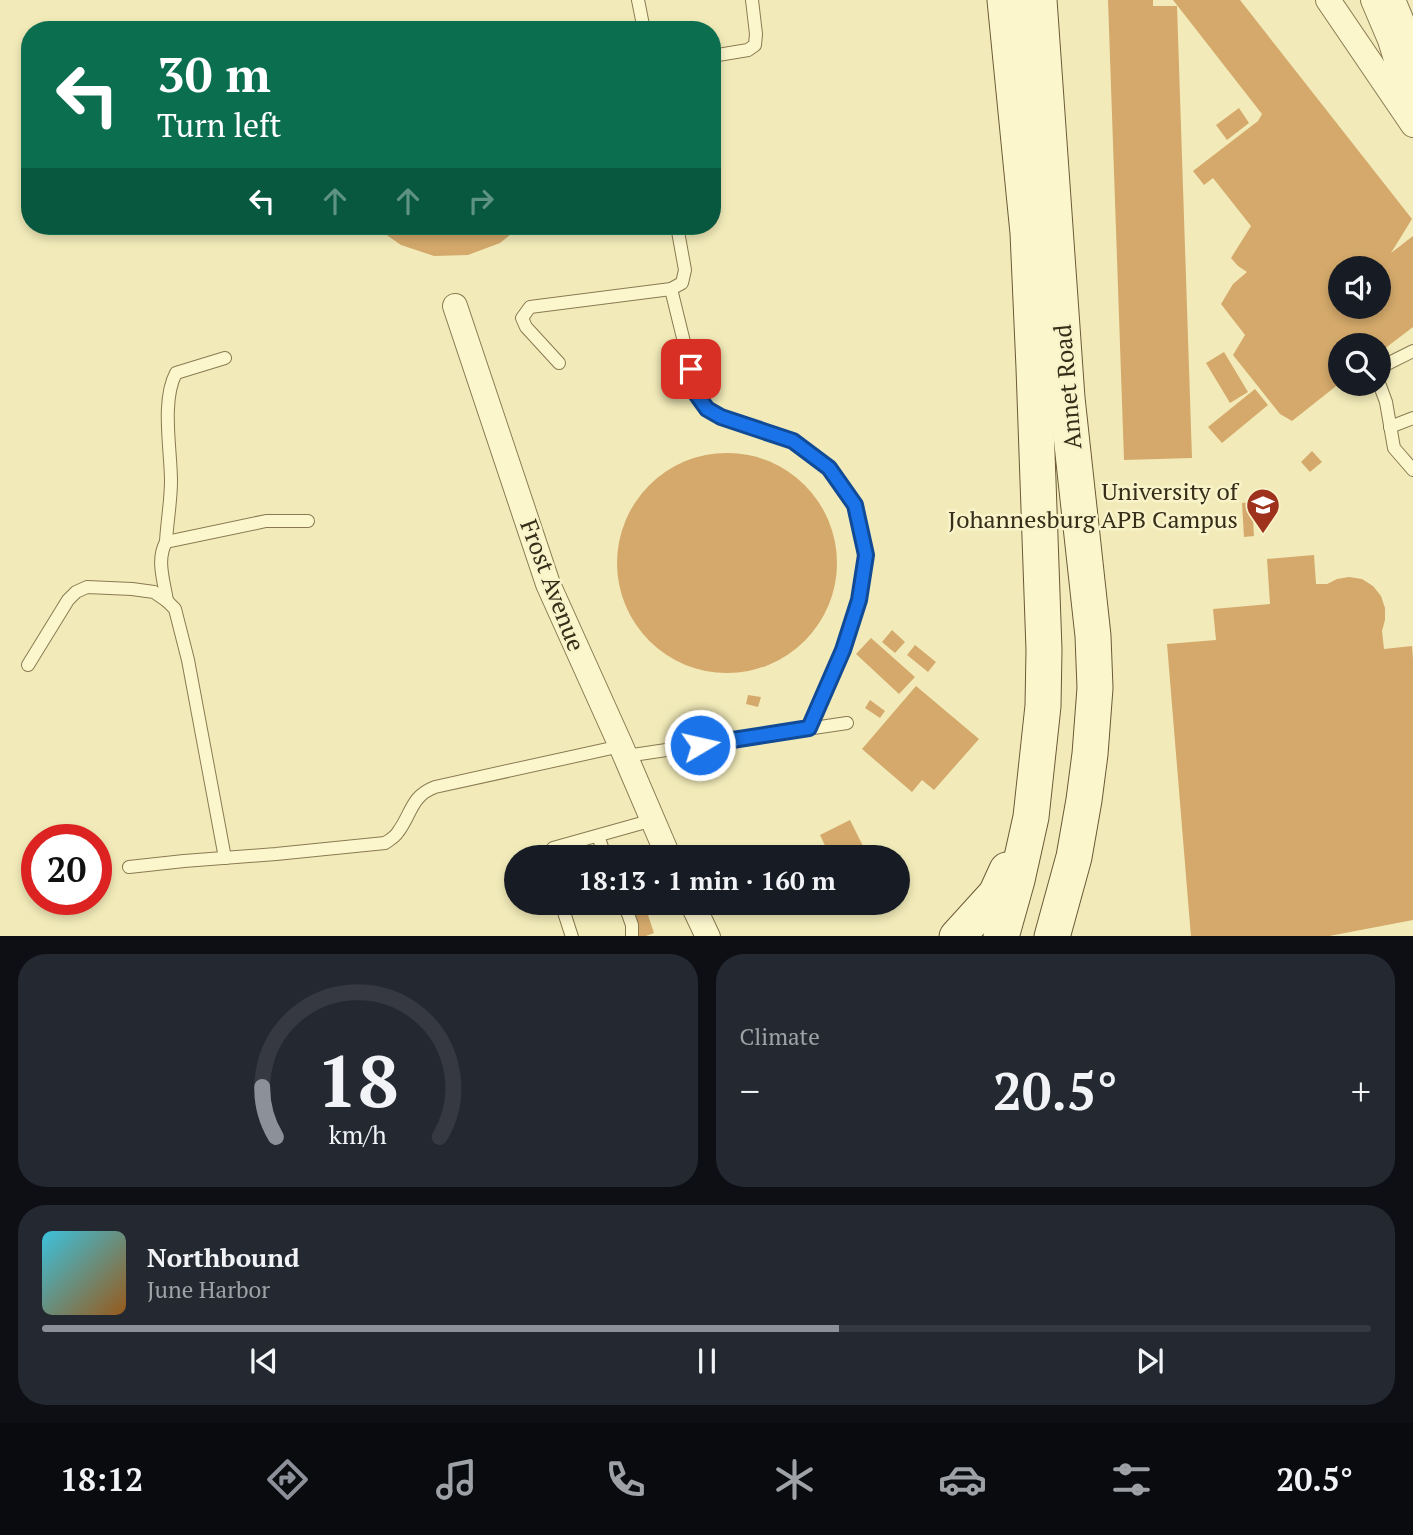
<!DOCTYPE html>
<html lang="en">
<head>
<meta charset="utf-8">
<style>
  body { margin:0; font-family:"PT Serif",serif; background:#242831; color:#f1f3f6; height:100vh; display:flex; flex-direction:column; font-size:26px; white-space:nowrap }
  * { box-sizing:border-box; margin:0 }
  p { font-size:23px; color:#9ea1a6 }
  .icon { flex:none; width:38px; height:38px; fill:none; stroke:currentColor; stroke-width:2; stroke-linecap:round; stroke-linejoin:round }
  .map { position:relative; height:936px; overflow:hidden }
  .sheet { display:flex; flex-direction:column; gap:18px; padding:18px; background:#0d0f14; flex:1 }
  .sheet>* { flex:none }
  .guide { position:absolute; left:21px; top:21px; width:700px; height:214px; border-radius:28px; box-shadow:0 4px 10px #0003; background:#0b6e4f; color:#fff; overflow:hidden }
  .buttons { position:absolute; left:1328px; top:256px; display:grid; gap:14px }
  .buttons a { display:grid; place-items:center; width:63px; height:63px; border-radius:50%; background:#171b24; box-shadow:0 4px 10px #0003; font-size:35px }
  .speed { position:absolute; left:21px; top:824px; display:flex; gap:14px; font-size:35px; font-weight:700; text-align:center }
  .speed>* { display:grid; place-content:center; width:91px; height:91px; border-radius:50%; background:#171b24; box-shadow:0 4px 10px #0003; line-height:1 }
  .speed .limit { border:10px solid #d22; background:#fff; color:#111 }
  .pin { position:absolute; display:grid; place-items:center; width:60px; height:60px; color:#fff; margin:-30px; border-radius:14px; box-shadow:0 4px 10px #0006 }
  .me { position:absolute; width:77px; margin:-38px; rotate:81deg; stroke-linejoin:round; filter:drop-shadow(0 0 5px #0008) }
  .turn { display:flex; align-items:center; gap:24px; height:147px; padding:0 21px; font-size:32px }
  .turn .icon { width:91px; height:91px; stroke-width:2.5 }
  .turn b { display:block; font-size:49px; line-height:60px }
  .lanes { display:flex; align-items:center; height:66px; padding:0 21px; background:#0003; justify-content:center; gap:35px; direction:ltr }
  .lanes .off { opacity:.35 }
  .big { font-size:52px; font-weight:700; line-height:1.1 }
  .sheet .card { flex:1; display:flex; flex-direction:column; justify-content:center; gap:10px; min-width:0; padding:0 24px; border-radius:28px; background:#242831 }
  .sheet .dial { align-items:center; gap:0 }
  .dial svg { height:182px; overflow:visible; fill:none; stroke:#363941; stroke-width:7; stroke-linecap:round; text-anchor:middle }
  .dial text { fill:#f1f3f6; stroke:none }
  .song { display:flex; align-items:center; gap:21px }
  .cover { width:84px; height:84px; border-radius:10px; background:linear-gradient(135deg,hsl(190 70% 55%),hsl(30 70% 35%)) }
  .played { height:7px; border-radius:4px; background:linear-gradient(90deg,#8c9099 60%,#363941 60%) }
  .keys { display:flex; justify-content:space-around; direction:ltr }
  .heat { display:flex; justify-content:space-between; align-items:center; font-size:38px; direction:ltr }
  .sheet .tiles { flex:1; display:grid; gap:18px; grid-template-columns:1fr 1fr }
  .card:last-child { grid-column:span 2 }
  .trip { position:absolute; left:504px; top:845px; width:406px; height:70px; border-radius:35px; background:#171b24; box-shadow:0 4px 10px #0003; font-weight:700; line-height:70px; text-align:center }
  .menu { display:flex; height:112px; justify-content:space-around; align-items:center; background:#090b0e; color:#9ea1a6 }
  .menu .icon { width:49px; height:49px }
  .menu .on { color:#8c9099 }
  .menu b { font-size:32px; color:#f1f3f6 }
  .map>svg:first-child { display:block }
</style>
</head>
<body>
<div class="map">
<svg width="1413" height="937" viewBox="0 0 1413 937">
  <rect width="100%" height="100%" fill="#f2ebb9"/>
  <g fill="#d4a96b" fill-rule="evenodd">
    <path d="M1108,0h45v6h24l15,452 -68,2z"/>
    <path d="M1173,0h67l172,219 -21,34 22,-17v91l-34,26v-8h-39v38l-48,38 -12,-7 -47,-59 12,-20 -24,-31 12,-20 14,-12 -9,-6 -7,-8 20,-32 -38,-48 -9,7 -11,-14 65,-50 4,-7zM1340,268h39v38h-39z"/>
    <path d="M1239,108l10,15 -22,17 -11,-15z"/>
    <path d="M374,226h147l-21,17 -32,12 -34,1 -33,-11z"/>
    <path d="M1224,352l24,40 -18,11 -24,-40z"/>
    <path d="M1255,389l13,16 -46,38 -14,-16z"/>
    <path d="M1312,451l10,11 -12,10 -9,-10z"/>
    <circle cx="727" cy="563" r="110"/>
    <path d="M1252,502l2,34 -10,1 -2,-34z"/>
    <path d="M1314,555l2,29h11l10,-5 12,-2 13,2 11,7 8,10 4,12v12l-3,11 2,18 28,-3 1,13v261l-89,17h-133l-24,-293 49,-4 -3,-31 57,-5 -3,-45z"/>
    <path d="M892,630l13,12 -10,11 -13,-11z"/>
    <path d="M871,638l44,39 -16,17 -43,-40z"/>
    <path d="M915,645l21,17 -8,10 -21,-17z"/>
    <path d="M916,686l63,53 -45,51 -12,-10 -10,12 -50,-43z"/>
    <path d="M748,695l13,2 -3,10 -12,-3z"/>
    <path d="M870,700l15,11 -5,7 -15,-10z"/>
    <path d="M850,820l19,38h-38l-11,-23z"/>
    <path d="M625,845l4,13h-18l-3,-8z"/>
    <path d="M626,903h18l10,30 -11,4h-6z"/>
  </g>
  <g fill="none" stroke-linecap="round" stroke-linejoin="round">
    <g stroke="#8a7a52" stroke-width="14">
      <g id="service">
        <path d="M638,0l6,30"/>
        <path d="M712,56l36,-6 7,-5 1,-11 -4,-34"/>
        <path d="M671,289l26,106 10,14 14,8 72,24 36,27 26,37 11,50 -7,45 -16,50 -34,78"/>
        <path d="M559,363l-33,-36 -4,-9 8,-11 141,-18 11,-6 3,-13 -8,-44"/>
        <path d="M1379,368l34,-17"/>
        <path d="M1379,383l7,19 8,46 19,22"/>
        <path d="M1390,427l23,-9"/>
        <path d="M166,542c1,-20 5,-41 5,-61 0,-31 -10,-80 5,-108l49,-15"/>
        <path d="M167,601c-3,-20 -11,-41 -1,-59l100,-21h42"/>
        <path d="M28,665l40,-65 8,-8 11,-5 45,2 22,3 13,9 8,8 13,51 37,198"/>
        <path d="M626,756l221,-33"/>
        <path d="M598,836l8,22"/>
        <path d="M547,858l6,-10 100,-28"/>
        <path d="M129,867l55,-6 92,-7 109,-11c5,-3 10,-6 13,-11 14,-19 13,-36 37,-45l186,-41"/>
        <path d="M561,903l11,34"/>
        <path d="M624,903l8,22v12"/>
      </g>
    </g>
    <g stroke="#8a7a52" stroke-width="26">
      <g id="minor">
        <path d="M1328,0l85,125"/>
        <path d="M1373,0l17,40 21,68"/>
        <path d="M1393,0l13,31 6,42"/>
        <path d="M455,306l93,278 73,162 48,112"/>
        <path d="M692,903l16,34"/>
      </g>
    </g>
    <g stroke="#6b5a36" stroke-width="37">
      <g id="secondary">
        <path d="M1039,0l28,398 26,238 2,52 -5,66 -6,46 -10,57 -22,80"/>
        <path d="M957,937l39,-43 11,-24"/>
        <path d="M1001,937l16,-57 14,-63 12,-111 1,-56 -10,-282 -6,-135 -23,-233"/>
      </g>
    </g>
    <use href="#service" stroke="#fcf6cd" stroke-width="12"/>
    <use href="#minor" stroke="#fcf6cd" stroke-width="24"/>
    <use href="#secondary" stroke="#fcf6cd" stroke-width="35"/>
  </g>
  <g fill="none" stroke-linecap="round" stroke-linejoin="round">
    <g stroke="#114b97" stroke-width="18">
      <path id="route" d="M691,369l6,26 10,14 14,8 72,24 36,27 26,37 11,50 -7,45 -16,50 -34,78 -109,17"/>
    </g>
    <use href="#route" stroke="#1a73e8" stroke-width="12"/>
  </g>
  <defs>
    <g id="university-pin" transform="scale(1.75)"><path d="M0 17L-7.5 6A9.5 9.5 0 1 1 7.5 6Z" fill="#9f321d" stroke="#f9f3ca"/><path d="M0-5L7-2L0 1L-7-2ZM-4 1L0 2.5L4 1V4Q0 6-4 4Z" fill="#fff"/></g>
  </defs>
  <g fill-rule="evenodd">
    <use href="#university-pin" x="1263" y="505"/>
  </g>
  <g text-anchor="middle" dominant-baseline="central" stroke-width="5" stroke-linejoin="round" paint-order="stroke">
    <g font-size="24" fill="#372d19" stroke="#f9f3ca">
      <text transform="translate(1067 387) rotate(-95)">Annet Road</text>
      <text transform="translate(553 585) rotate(69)">Frost Avenue</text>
    </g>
    <g font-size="24" fill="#372d19" stroke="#f9f3ca" text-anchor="end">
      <text x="1238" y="491">University of<tspan x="1238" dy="28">Johannesburg APB Campus</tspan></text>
    </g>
  </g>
</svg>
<div class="buttons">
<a><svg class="icon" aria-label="sound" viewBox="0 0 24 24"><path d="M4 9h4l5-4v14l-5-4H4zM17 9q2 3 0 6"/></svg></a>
<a><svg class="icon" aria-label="search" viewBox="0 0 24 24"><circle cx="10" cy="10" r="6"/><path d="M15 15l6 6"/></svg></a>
</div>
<div class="speed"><div class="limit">20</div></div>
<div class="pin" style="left:691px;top:369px;background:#d93025"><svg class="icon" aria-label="arrive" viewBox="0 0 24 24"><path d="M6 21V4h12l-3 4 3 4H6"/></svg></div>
<svg class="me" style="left:700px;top:745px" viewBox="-20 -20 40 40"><circle r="17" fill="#1a73e8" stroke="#fff" stroke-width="3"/><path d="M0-11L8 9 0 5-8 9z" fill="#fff"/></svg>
<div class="trip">18:13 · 1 min · 160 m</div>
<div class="guide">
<div class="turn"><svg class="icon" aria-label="left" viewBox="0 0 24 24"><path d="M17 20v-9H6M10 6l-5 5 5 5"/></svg><div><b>30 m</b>Turn left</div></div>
<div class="lanes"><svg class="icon" aria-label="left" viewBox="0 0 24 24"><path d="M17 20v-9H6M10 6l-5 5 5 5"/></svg><svg class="icon off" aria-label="ahead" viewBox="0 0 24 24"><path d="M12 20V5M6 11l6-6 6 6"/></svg><svg class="icon off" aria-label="ahead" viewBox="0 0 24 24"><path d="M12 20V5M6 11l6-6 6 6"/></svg><svg class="icon off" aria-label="right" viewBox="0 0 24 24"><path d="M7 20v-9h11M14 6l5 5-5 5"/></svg></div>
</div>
</div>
<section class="sheet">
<div class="tiles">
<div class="card dial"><svg viewBox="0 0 100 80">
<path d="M14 69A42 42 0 1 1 86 69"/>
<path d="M14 69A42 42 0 0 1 8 47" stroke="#8c9099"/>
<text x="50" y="56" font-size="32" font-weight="700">18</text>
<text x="50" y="72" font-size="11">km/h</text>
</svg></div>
<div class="card"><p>Climate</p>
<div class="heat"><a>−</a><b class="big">20.5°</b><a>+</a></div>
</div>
<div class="card">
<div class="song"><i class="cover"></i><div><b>Northbound</b><p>June Harbor</p></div></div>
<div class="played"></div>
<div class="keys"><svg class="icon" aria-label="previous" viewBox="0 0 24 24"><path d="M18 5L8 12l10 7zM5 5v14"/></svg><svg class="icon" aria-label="pause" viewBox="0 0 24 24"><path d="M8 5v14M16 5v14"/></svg><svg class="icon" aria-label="next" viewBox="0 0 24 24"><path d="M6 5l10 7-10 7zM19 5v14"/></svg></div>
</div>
</div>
</section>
<nav class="menu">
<b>18:12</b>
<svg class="icon on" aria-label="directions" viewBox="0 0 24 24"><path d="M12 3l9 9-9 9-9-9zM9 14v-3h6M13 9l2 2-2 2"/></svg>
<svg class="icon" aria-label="music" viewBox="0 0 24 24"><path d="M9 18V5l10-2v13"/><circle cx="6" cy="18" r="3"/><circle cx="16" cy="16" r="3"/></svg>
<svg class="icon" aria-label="phone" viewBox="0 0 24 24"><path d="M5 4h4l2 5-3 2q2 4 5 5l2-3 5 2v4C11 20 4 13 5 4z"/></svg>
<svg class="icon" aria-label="climate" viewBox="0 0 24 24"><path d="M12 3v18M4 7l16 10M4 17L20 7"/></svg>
<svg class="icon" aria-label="car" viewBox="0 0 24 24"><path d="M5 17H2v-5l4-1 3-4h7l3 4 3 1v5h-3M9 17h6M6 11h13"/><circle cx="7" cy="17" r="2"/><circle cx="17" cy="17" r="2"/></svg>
<svg class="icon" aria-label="filters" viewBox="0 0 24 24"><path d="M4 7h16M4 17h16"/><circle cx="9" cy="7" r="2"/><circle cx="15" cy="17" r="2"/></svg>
<b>20.5°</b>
</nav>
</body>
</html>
